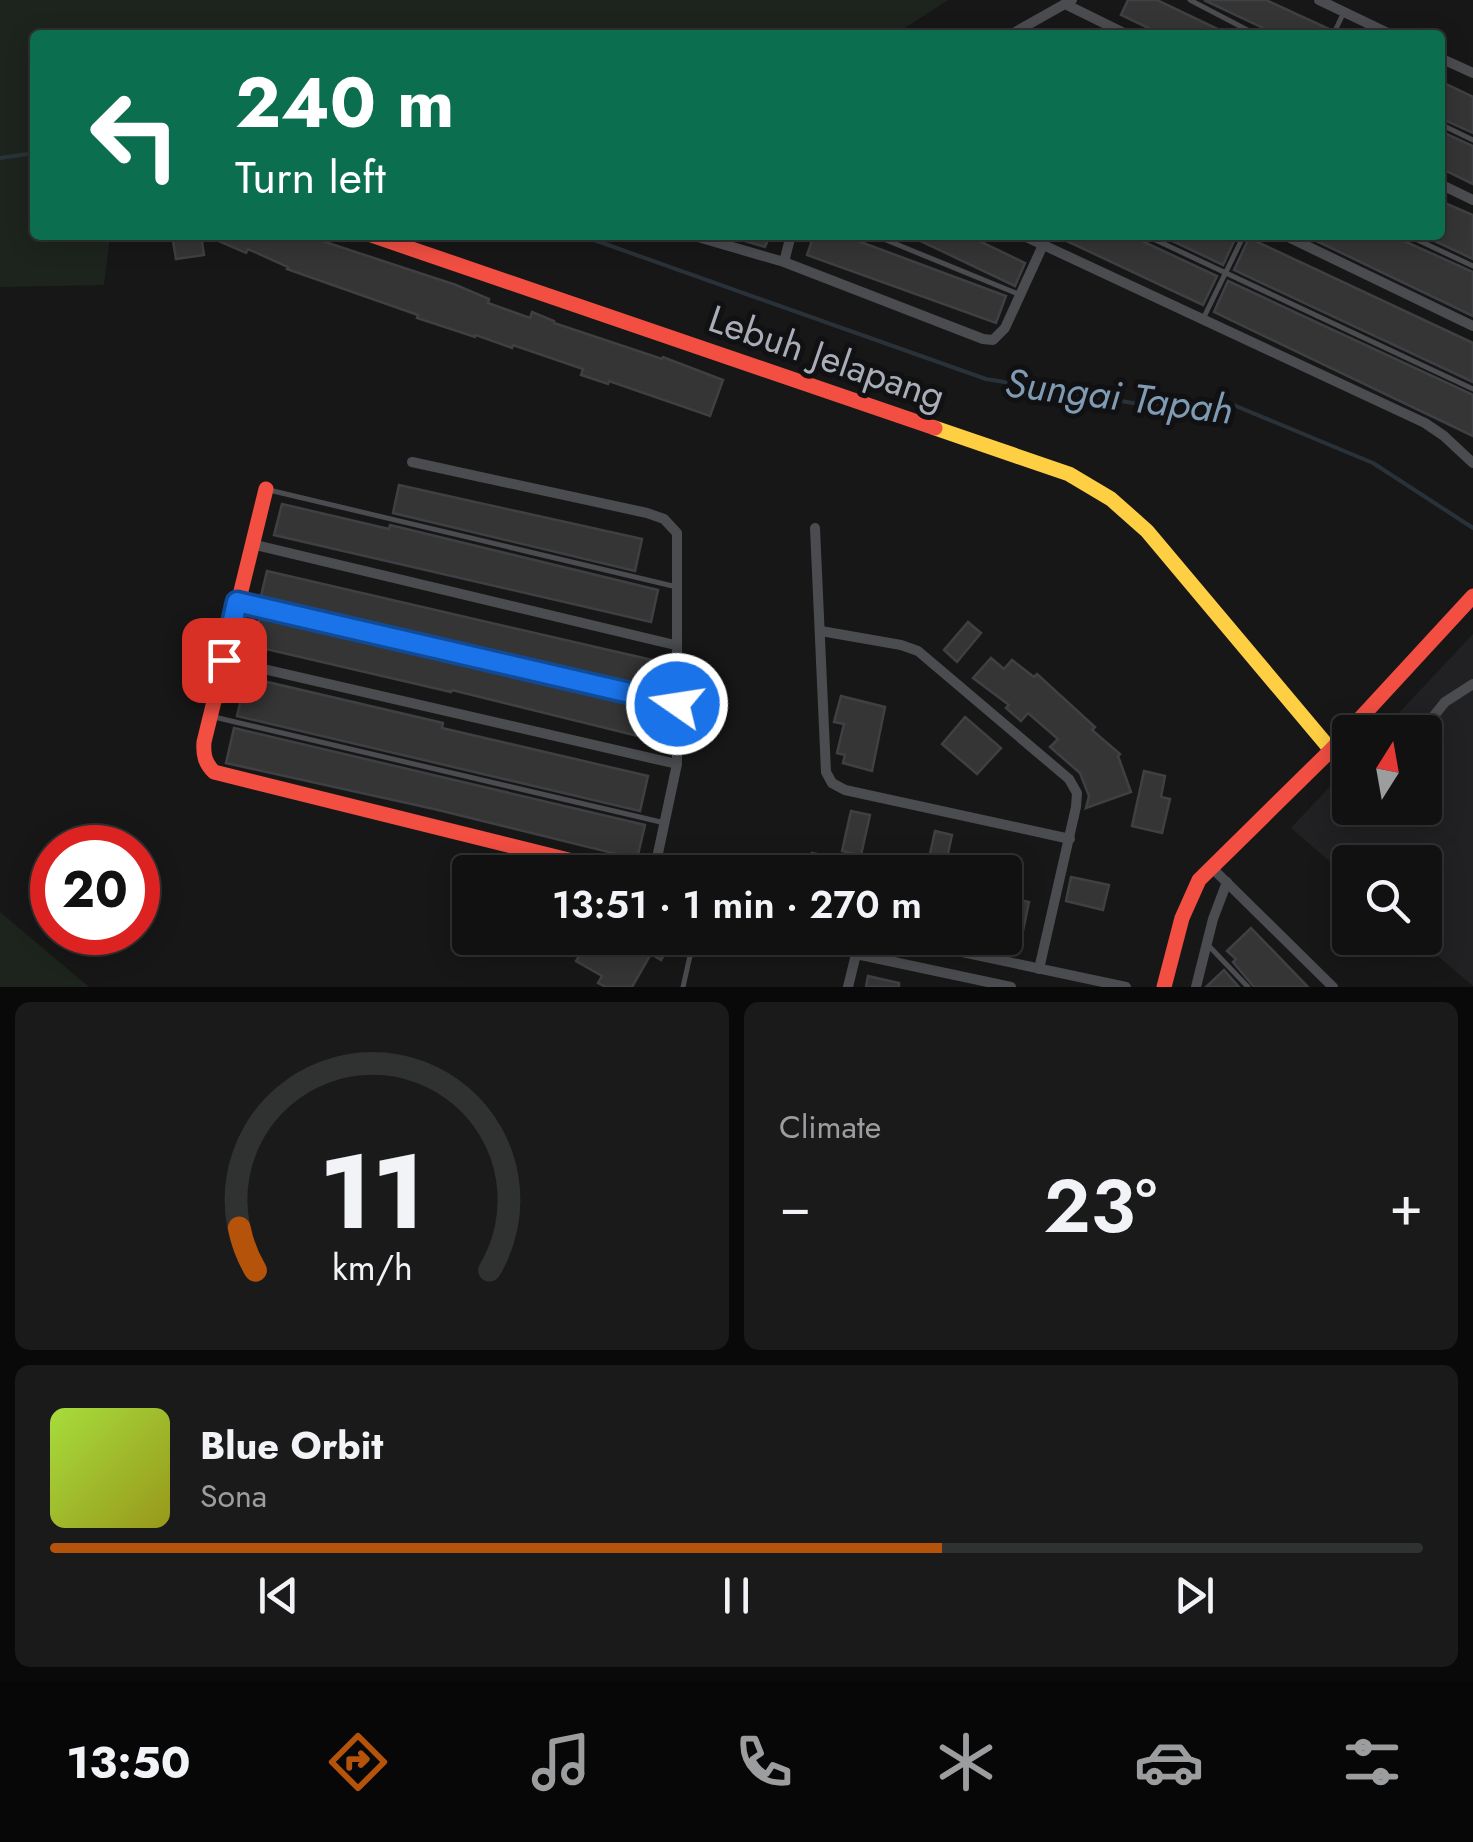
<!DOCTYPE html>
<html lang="en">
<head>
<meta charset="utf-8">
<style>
  body { margin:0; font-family:Jost,sans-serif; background:#1a1a1a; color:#f1f3f6; height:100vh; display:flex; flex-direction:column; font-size:38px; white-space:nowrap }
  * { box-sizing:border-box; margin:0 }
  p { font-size:32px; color:#9c9d9f }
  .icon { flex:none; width:55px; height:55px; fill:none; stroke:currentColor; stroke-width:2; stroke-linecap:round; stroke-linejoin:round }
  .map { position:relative; height:987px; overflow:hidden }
  .sheet { display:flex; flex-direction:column; gap:15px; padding:15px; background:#090909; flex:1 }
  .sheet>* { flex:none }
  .banner { position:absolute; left:30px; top:30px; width:1415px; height:210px; border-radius:10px; box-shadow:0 5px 25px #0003,0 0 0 2px #303131; background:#0b6e4f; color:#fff; overflow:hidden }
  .needle { width:65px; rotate:11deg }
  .fabs { position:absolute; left:1332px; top:715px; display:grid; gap:20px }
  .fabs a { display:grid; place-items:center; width:110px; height:110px; border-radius:10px; background:#111; box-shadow:0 5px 25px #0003,0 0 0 2px #303131; font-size:50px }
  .speed { position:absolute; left:30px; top:825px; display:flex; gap:20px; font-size:50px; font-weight:700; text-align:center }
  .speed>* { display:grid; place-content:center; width:130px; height:130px; border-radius:50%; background:#111; box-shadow:0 5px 25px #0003,0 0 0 2px #303131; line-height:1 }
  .speed .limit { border:15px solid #d22; background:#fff; color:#111 }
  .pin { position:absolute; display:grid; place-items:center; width:85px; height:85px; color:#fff; margin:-42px; border-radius:20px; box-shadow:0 5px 15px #0006 }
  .me { position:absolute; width:110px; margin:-55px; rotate:283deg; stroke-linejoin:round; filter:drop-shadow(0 0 8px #0008) }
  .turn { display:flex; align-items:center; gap:35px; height:210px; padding:0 40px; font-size:45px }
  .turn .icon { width:130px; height:130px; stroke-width:2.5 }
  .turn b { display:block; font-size:70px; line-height:85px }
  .big { font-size:75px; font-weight:600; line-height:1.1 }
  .sheet .card { flex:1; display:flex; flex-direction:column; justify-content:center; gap:15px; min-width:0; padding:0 35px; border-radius:15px; background:#1a1a1a }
  .sheet .dial { align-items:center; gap:0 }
  .dial svg { height:260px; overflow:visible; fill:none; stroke:#303131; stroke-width:7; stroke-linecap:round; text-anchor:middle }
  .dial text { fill:#f1f3f6; stroke:none }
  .song { display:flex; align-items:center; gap:30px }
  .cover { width:120px; height:120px; border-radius:15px; background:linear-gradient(135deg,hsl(80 70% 55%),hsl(60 70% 35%)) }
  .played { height:10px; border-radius:5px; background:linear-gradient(90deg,#b45309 65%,#303131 65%) }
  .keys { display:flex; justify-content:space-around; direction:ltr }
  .heat { display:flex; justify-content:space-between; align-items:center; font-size:55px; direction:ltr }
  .sheet .tiles { flex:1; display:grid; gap:15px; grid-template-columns:1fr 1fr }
  .card:last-child { grid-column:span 2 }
  .trip { position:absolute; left:452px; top:855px; width:570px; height:100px; border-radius:10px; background:#111; box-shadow:0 5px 25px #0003,0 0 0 2px #303131; font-weight:600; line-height:100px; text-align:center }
  .menu { display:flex; height:160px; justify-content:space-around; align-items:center; background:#070707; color:#9c9d9f }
  .menu .icon { width:70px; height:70px }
  .menu .current { color:#b45309 }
  .menu b { font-size:45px; color:#f1f3f6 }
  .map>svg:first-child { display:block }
</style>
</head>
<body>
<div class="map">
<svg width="1473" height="987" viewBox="0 0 1473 987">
  <rect width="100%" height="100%" fill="#171717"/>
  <path fill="#212123" d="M1473,634v352l-56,-48h8v-76h-75v17l-59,-51 59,-63v43h75v-76h-44z"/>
  <g fill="#1d241e">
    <path d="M0,0h948l-54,35h-859v200h75l-6,50 -104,2z"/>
    <path d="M0,912l89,75h-89z"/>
  </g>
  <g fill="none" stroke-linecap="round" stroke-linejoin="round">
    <g stroke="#2a3239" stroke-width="4">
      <path d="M0,158l35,-5"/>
      <path d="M580,235l406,144 153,25h92l142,59 100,65"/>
    </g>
  </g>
  <g fill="#353536" stroke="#3f4043" stroke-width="2.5">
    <path d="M1128,0h29l73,35h-67l-42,-20z"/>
    <path d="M1204,0h62l63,29 -2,6h-49z"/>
    <path d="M1440,81l33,16v36l-33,-15z"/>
    <path d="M1440,131l33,15v38l-33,-16z"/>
    <path d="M1440,201l33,14v44l-51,-24h18z"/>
    <path d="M172,235h29l3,20 -28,4z"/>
    <path d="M205,235h99l152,50 33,14 -1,4 42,15 2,-6 22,9v2l108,36 1,-2 60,23 -13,36 -101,-35 -1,3 -27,-9 2,-6 -70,-24 -1,3 -36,-13 -1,2 -58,-19 1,-3 -131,-46 1,-2 -40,-18 -2,4z"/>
    <path d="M725,235h45l-5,12z"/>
    <path d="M814,235h28l164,61 -10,27 -189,-68z"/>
    <path d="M908,235h59l58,28 -10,23z"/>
    <path d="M1054,235h85l3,6 75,35 -14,29z"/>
    <path d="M1160,235h77l-14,30z"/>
    <path d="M1304,235h97l3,6 69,31v44z"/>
    <path d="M1249,238l224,105v39l-239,-112z"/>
    <path d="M1228,281l245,114v41l-259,-124z"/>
    <path d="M399,485l243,54 -7,32 -242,-58z"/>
    <path d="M282,504l107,25 1,-4 268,65 -7,32 -377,-87z"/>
    <path d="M267,571l385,89 -7,30 -385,-90z"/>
    <path d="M261,613l381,89 -1,5 16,4 -7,28 -198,-49 -1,2 -198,-46z"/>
    <path d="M968,622l13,11 -24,29 -13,-12z"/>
    <path d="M991,658l13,11 8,-9 22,17 3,-3 58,53 -3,3 28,24 -2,2 13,36 -45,16 3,-12 -9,-23 -30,-26 8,-8 -30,-26 -7,8 -15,-13 3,-3 -36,-27z"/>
    <path d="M246,677l197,46 -1,5 206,48 -8,35 -403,-95z"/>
    <path d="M841,696l44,11 -13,64 -29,-8 2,-8 -8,-2 7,-29 -10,-2z"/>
    <path d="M965,717l36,31 -24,26 -35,-30z"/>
    <path d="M234,728l411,97 -8,34 -203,-50 -208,-46z"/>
    <path d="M1144,771l21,5 -4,21 9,2 -8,34 -30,-7z"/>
    <path d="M851,811l19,4 -9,40 -19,-4z"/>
    <path d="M935,831l17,4 -8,37h-18z"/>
    <path d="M812,853l19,4 -4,15h-20z"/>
    <path d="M1071,877l38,8 -6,25 -37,-9z"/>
    <path d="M1010,898l19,4 -9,43 -15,-3v-29z"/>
    <path d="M1251,928l57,59h-54l-21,-25 3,-3 -9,-8z"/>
    <path d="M590,938h11l16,8 2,-4 20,12 10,-16h25l-13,22 -10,-6 -19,33h-26l-8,-4 4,-7 -26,-15z"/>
    <path d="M1224,970l15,17h-33z"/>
    <path d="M868,976l31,7v4h-33z"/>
  </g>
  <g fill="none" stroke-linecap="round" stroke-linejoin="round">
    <g stroke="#4b4c50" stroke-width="5">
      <path d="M1190,0l67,35"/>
      <path d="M1333,35l11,-23"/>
      <path d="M1440,124l33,16"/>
      <path d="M874,235l144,59"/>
      <path d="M1145,235l328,154"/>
      <path d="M1407,235l66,31"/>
      <path d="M1203,319l41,-84"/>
      <path d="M269,490l408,97"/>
      <path d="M240,602l437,102"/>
      <path d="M214,717l451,106"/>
      <path d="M624,938l5,1"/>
      <path d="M1208,945l40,42"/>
      <path d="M683,987l11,-49"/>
    </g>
    <g stroke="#4b4c50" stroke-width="10">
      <path d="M1319,0l73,35"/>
      <path d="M1065,4l63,31"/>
      <path d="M1010,35l62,-35"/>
      <path d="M1440,58l33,15"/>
      <path d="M1440,184l33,16"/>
      <path d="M691,235l93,27 199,77 10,1 12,-12 38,-83"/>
      <path d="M1022,235l403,188 19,13 29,27"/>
      <path d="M1284,235l189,91"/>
      <path d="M784,262l7,-27"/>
      <path d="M412,462l235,51 17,6 13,14v231l-23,108"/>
      <path d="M815,528l11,244 6,11 13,7 225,49"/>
      <path d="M251,544l424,101"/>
      <path d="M821,631l80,14 17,6 151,128 8,14 -1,14 -37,162"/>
      <path d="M224,660l453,104"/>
      <path d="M1424,728l21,-26 28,-18"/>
      <path d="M1211,867l122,120"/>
      <path d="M896,938l230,49"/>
      <path d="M856,954l155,33"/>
      <path d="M848,987l12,-49"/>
      <path d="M1196,987l17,-68 14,-37"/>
    </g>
    <path stroke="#ffcf43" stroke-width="15" d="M935,428l134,46 42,25 36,32 184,219"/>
    <g stroke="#f24e42" stroke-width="15">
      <path d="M371,235l564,193"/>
      <path d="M266,489l-62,253c-1,13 1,21 10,30l403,100"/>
      <path d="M1164,987l18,-69 17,-38 132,-130 142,-154"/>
    </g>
  </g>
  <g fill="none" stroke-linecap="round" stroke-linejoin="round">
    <g stroke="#114b97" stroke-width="25">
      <path id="route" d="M224,660l13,-58 440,102"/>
    </g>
    <use href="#route" stroke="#1a73e8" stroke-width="18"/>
  </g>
  <g text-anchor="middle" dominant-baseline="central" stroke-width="10" stroke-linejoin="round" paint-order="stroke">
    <g font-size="38" fill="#a8adb8" stroke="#111113">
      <text transform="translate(827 357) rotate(19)">Lebuh Jelapang</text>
    </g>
    <g font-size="40" font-style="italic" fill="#7f9bb3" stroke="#111113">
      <text transform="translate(1119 396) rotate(7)">Sungai Tapah</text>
    </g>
  </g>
</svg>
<div class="fabs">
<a><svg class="needle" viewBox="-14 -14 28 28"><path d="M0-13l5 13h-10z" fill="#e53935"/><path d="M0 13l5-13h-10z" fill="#9c9d9f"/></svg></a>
<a><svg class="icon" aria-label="search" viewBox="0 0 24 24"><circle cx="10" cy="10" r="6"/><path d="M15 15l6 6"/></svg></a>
</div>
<div class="speed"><div class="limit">20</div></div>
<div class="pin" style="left:224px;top:660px;background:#d93025"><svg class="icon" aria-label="arrive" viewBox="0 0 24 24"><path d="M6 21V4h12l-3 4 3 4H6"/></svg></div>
<svg class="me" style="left:677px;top:704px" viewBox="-20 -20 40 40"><circle r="17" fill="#1a73e8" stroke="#fff" stroke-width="3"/><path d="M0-11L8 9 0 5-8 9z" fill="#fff"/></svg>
<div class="trip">13:51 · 1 min · 270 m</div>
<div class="banner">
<div class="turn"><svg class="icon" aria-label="left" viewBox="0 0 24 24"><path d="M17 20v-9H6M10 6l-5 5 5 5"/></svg><div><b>240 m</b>Turn left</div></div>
</div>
</div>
<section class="sheet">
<div class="tiles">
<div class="card dial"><svg viewBox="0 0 100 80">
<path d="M14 69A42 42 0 1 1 86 69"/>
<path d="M14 69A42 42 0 0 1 9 56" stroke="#b45309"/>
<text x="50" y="56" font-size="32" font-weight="700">11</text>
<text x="50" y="72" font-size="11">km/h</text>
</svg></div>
<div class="card"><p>Climate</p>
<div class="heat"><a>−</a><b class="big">23°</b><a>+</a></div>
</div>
<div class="card">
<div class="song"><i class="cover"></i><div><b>Blue Orbit</b><p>Sona</p></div></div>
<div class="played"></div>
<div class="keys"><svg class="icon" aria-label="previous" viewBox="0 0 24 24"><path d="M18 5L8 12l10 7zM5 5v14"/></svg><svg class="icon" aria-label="pause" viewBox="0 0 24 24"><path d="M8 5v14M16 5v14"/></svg><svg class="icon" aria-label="next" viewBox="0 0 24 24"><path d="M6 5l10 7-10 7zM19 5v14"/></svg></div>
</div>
</div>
</section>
<nav class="menu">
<b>13:50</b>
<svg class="icon current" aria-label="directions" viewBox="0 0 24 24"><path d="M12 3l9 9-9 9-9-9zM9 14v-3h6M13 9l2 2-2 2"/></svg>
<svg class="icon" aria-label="music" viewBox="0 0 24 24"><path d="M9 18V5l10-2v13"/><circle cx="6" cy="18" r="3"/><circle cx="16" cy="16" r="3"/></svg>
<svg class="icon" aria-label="phone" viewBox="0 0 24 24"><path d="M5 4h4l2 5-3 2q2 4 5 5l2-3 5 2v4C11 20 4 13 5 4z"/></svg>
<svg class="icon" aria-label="climate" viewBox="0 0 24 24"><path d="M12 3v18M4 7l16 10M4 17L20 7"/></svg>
<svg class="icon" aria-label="car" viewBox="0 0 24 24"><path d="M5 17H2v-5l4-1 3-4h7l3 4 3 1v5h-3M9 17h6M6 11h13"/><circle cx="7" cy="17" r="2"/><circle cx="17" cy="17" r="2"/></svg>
<svg class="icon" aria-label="filters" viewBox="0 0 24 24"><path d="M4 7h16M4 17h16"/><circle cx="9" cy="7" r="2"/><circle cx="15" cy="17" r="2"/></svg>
</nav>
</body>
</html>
